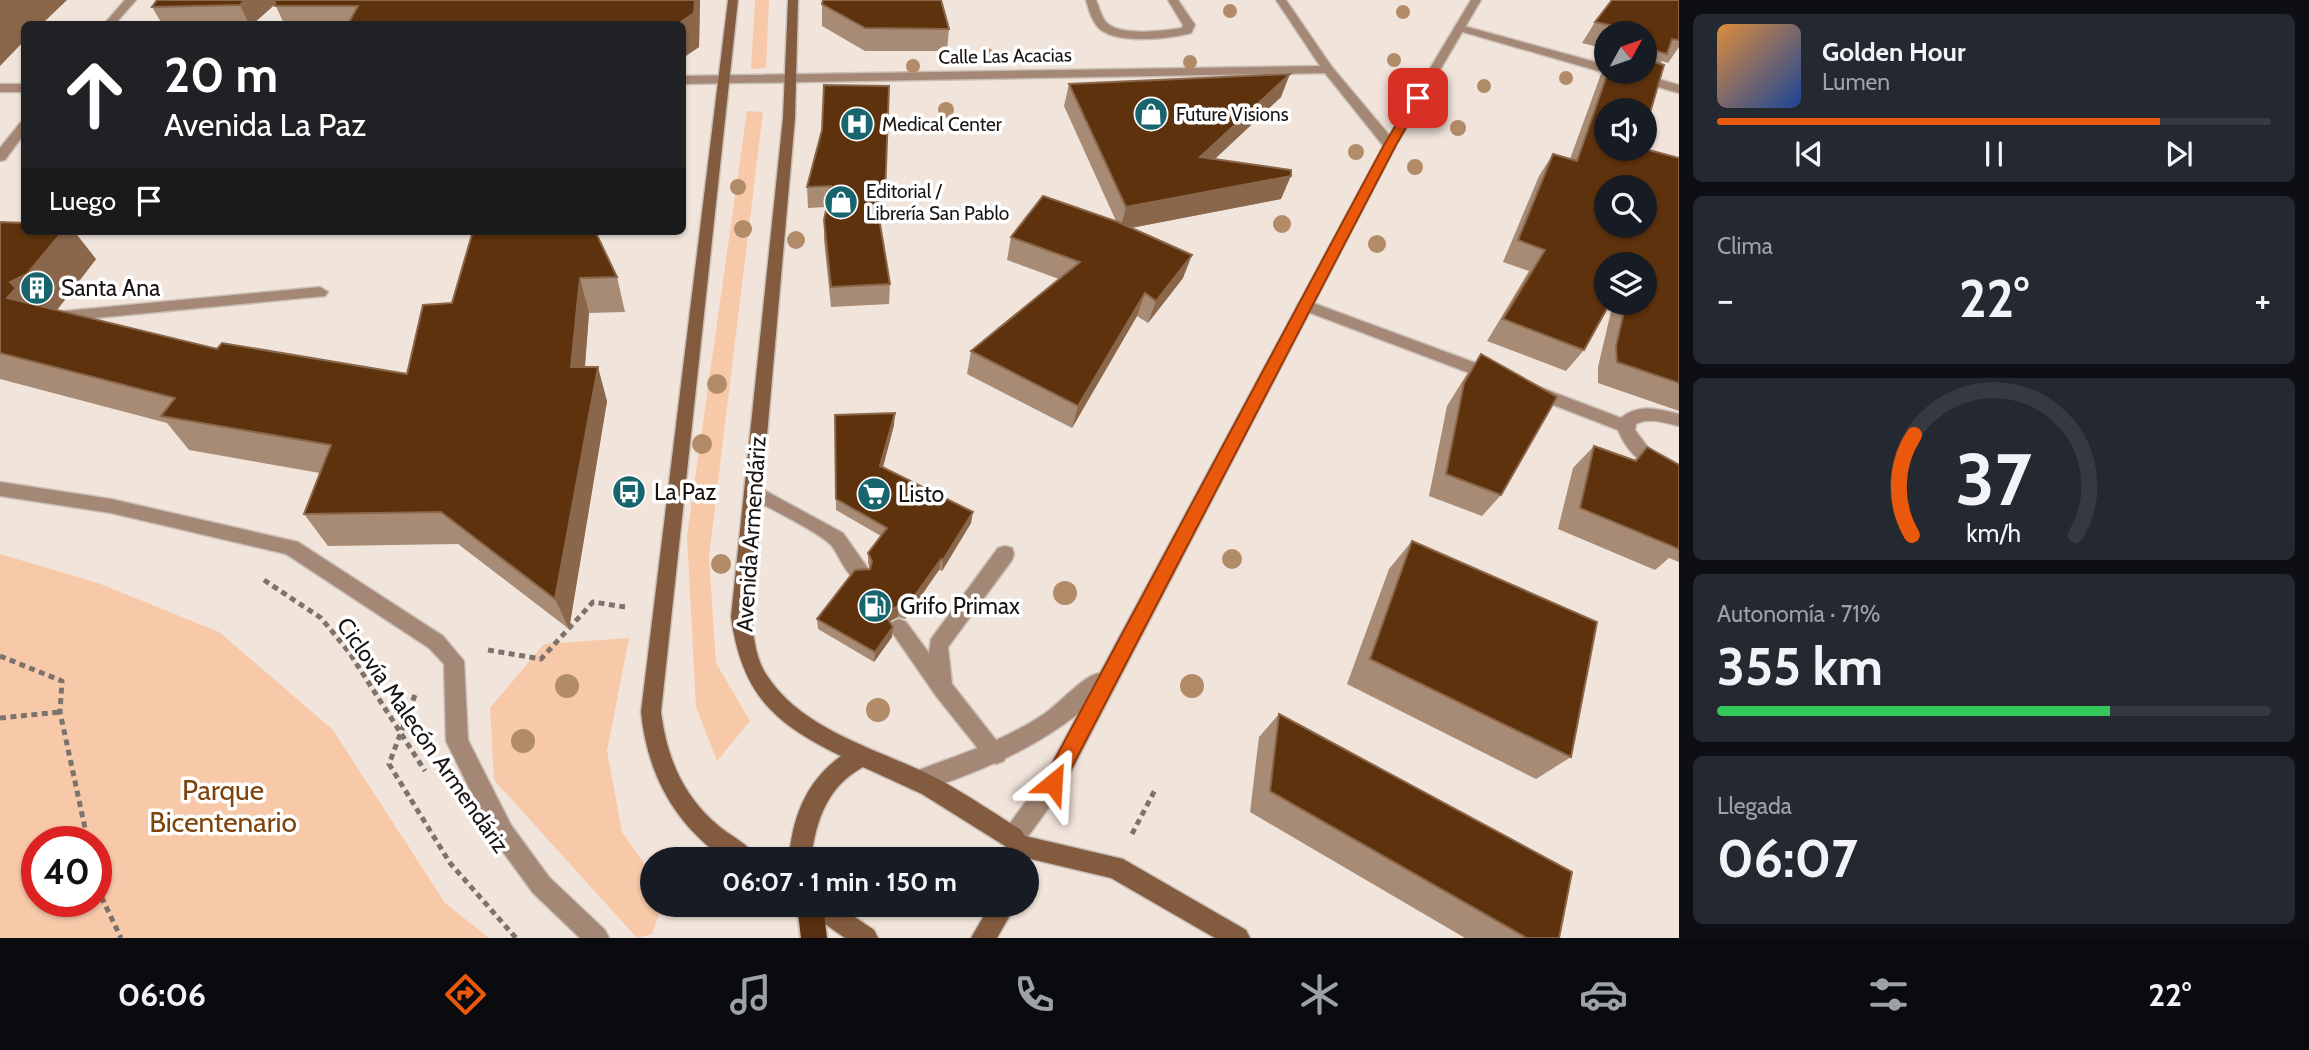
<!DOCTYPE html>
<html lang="es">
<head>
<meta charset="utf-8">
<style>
  body { margin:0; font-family:Cabin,sans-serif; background:#242831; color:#f1f3f6; height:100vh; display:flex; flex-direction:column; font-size:26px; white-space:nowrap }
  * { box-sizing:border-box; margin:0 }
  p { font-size:23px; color:#9ea1a6 }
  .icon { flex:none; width:38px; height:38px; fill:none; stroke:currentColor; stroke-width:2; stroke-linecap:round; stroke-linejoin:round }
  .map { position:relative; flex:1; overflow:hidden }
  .details { display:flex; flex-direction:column; gap:14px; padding:14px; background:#0d0f14; width:630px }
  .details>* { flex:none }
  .banner { position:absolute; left:21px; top:21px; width:665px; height:214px; border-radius:10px; box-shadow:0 2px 5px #0004; background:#202124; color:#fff; overflow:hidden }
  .needle { width:46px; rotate:50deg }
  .tools { position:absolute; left:1594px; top:21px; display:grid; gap:14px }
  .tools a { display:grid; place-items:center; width:63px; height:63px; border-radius:50%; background:#171b24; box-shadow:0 2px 5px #0004; font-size:35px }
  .speed { position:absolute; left:21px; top:826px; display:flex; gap:14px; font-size:35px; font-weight:700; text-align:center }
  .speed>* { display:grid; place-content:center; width:91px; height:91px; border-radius:50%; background:#171b24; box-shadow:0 2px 5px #0004; line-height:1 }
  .speed .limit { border:10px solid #d22; background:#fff; color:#111 }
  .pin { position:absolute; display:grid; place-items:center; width:60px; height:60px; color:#fff; margin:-30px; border-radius:14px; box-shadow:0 4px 10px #0006 }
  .me { position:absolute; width:77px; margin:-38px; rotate:27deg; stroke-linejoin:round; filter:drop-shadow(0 0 5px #0008) }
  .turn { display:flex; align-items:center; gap:24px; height:147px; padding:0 28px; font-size:32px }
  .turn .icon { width:91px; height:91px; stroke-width:2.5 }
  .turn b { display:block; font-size:49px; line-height:60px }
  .then { display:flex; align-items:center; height:66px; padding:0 28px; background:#0003; gap:14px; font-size:26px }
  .big { font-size:52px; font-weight:700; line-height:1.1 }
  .details .widget { flex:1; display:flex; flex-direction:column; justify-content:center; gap:10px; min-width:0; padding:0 24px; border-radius:10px; background:#242831 }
  .details .dial { align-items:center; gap:0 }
  .dial svg { height:182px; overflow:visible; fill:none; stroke:#363941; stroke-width:7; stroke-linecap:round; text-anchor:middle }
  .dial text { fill:#f1f3f6; stroke:none }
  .song { display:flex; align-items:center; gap:21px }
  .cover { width:84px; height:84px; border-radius:10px; background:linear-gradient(135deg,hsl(30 70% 55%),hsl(220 70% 35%)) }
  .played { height:7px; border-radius:4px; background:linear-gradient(90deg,#ea580c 80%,#363941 80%) }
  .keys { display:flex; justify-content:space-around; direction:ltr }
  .heat { display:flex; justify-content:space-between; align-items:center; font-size:38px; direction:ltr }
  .charge { height:10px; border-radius:5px; background:linear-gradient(90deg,#34c759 71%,#363941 0) }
  .trip { position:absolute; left:640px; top:847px; width:399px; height:70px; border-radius:35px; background:#171b24; box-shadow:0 2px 5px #0004; font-weight:700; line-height:70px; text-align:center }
  .tab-bar { display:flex; height:112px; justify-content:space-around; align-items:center; background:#090b0e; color:#9ea1a6 }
  .tab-bar .icon { width:49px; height:49px }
  .tab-bar .selected { color:#ea580c }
  .tab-bar b { font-size:32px; color:#f1f3f6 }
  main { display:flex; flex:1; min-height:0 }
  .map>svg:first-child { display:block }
</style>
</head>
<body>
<main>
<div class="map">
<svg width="1679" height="938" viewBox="0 0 1679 938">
  <rect width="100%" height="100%" fill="#f1e4db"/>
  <g fill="#f8c9a9" fill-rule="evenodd">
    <path d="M755,0h14l-3,68 -15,1z"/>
    <path d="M747,111l16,1 -54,444 7,107 34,58 -33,40 -21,-54 -9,-171z"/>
    <path d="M0,554l98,29 121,49 114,98 112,173 44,35h-489zM37,842h59v59h-59z"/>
    <path d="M629,638l-22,113 15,81 31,44v29h9l-10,29 -15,4 -143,-158 -4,-72 54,-64z"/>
  </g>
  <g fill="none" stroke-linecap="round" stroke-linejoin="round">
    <g stroke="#cabfb7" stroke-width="3">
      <g id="service">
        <path d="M1086,0h10c3,7 5,15 9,21 12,16 59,10 77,7l1,-3 -15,-25h10l17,25 -4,8c-22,6 -71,11 -90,-3 -9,-7 -12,-20 -15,-30z"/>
        <path d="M753,484l90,49 24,34 2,6 -2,6c-20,7 -26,-24 -37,-35 -15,-14 -63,-37 -83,-48l-3,-5 3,-5z"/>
        <path d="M1005,546l7,2 2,6 -2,6 -64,87 4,37 55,70 -3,7 -8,3 -8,-3 -52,-65 -47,-68 3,-6 7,-3 7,3 23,31 2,-14 67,-91z"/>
      </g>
    </g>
    <g stroke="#cabfb7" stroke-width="3">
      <g id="minor">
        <path d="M125,0h11l-21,24h-11z"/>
        <path d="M1276,0h10l46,67 63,75v6h-10l-60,-75 -643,11v-8l638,-10z"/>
        <path d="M1460,25l146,40v7h3h-7l-146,-42 -2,-2z"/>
        <path d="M1637,73l42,12v8l-46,-13v-6z"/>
        <rect x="0" y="84" width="24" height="8"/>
        <path d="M24,122v12l-19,26 -5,1v-13l20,-25z"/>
        <path d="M320,287l8,5 -3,4 -271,26 -8,-5 8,-5z"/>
        <path d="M1305,300l195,72 2,4 -8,6 -6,-2 -188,-71 -3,-4z"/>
        <path d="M1534,385l87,33c18,-15 37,-9 58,-4v12c-14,-3 -30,-9 -43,-2l-1,6 14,19 30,17v14c-28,-9 -50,-22 -61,-50l-90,-35 -2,-4 2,-4z"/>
        <path d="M0,482l111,17 187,43 145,94 21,25 4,79 43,85 38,52 56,53 4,8h-29l-47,-45 -38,-52 -49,-100 -2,-77 -15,-16 -143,-94 -175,-41 -111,-17z"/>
      </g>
    </g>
    <g stroke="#cabfb7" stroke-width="3">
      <path id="tertiary" d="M1471,0h10l-85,145 -335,646 -40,55 -8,3 -8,-3 -3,-8 3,-8 40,-55 34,-62c-48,38 -103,60 -160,79l-8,-3 -3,-8 3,-8c46,-18 91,-31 133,-59 15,-10 41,-40 56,-41l284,-528z"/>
    </g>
    <g stroke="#cabfb7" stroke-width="3">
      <g id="secondary">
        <path d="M728,0h10l-77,712c6,46 22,85 59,115 12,10 31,18 36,32h-31c-51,-35 -78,-86 -84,-147z"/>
        <path d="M788,0h10l-3,118 -44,499c3,19 4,40 15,57 33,53 104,73 158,98 34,16 65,38 97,58l4,6 98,23 123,71 4,8h-35l-104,-60 -101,-24 -5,-8 -83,-52 -59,-27c-36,20 -47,53 -52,92h-22c3,-41 17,-78 52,-103 -68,-33 -99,-62 -110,-139l52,-499z"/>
        <path d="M805,905h32l37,25 4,8h-33l-36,-25z"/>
        <path d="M990,905h26l-19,33h-26z"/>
      </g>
    </g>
    <g stroke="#cabfb7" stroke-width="4">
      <path id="trunk" d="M797,905h26l4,33h-26z"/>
    </g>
    <g stroke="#7c736d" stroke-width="5" stroke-dasharray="6 4.5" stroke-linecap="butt">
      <path d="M264,580l57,38 28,34 76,119"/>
      <path d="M488,650l53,9 52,-57 32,5"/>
      <path d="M0,656l62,25 -2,31 28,130"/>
      <path d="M415,695l-26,69 61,99 66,75"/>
      <path d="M0,718l60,-6"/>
      <path d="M1132,834l24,-46"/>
      <path d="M96,877l4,17 21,44"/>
    </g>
    <use href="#service" fill="#a48875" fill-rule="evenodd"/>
    <use href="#minor" fill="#a48875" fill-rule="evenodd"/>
    <use href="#tertiary" fill="#a48875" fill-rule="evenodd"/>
    <use href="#secondary" fill="#835b3e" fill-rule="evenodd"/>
    <use href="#trunk" fill="#583011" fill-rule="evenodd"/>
  </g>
  <g fill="#b28b69">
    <circle cx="1230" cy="11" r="7"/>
    <circle cx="1403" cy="12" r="7"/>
    <circle cx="987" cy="55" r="7"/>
    <circle cx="1394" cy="60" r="7"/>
    <circle cx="1190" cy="62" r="7"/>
    <circle cx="913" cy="66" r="7"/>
    <circle cx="1566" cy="78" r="7"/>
    <circle cx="1484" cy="86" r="7"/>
    <circle cx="946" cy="110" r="8"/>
    <circle cx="1458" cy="128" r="8"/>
    <circle cx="1356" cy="152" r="8"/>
    <circle cx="1415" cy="167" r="8"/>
    <circle cx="738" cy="187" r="8"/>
    <circle cx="1282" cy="224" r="9"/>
    <circle cx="743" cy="229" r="9"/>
    <circle cx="796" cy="240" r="9"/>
    <circle cx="1377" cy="244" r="9"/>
    <circle cx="717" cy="384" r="10"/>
    <circle cx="702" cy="444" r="10"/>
    <circle cx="1232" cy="559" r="10"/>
    <circle cx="721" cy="564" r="10"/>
    <circle cx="1065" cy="593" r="12"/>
    <circle cx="567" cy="686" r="12"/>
    <circle cx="1192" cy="686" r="12"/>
    <circle cx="878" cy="710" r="12"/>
    <circle cx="523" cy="741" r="12"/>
  </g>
  <g fill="#a88b74">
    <path d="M157,0h543l-1,47 -17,11v-34h-398l-9,-20 -22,20h-91l-10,-17z"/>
    <path d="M1679,0v47l-11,16 -6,-2 -56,88 73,9v253l-81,-28v-16l15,-64h32v-39h-39l-22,86 -18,21 -79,-30 42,-70 -26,-9 36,-86 14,-22 17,5 31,-85 5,-8v6h39v-39h-39v16l-24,-6 13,-21z"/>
    <path d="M822,4l127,25 -2,22h-82l-43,-25z"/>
    <path d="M1069,84l212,13 -66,62 66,40 -150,29 52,50 -35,45 -11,-7 -65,112 -105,-54 4,-23 88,-72 -52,-19 4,-23 105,-16 -52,-115z"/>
    <path d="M889,86l-5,128h-6l12,70 -1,20 -58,3 -7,-67v-20l3,-13 -19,1 -1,-21z"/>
    <path d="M0,222l96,37 -39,51 160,39 190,25 45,-71 21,-72 144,46 8,35 -36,1 -4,54 22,34 -38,228 -111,-85 -130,2 -24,-32 16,-41 -131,-23 -22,-27 -167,-44z"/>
    <path d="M1481,354l20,141 -19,21 -53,-20 18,-90 18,-29z"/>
    <path d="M835,415l59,10 -11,42 88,56 -29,48 -3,-1 -34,49 -7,-2 -8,4 2,16 -18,25 -56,-33 -1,-10 53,-50 -2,-6v-10l13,-17 -45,-26z"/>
    <path d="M1594,446l40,14 13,-13 32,18v97l-10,-4 -14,12 -97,-41 15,-61z"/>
    <path d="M1412,541l159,216 -35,22 -189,-95 42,-115z"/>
    <path d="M1279,714l280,224h-94l-215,-126 9,-75z"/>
  </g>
  <g fill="#8a674b">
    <path d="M0,0h67l-25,24h-18v17l-24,25z"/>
    <path d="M245,0h35l-27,24h-4l-9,-19z"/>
    <path d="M695,0h5l-1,47 -16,11 -1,-34h-4z"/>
    <path d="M1290,74l-9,23 -88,82 7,-22z"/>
    <path d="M1291,176l-10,23 -161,31 6,-23z"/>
    <path d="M63,231h11l22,28 -39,51 -50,-12 3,-16z"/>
    <path d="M1192,255l-9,23 -35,45 8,-22z"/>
    <path d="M580,278l9,35 -7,89 -11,-35z"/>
    <path d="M1145,293l-8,23 -65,112 6,-22z"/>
    <path d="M598,367l9,34 -38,228 -14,-30z"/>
    <path d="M895,413l-1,12 -14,53v-12z"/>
    <path d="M973,512l-2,11 -29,48 1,-11z"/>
    <path d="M941,559l-2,11 -34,49 1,-11z"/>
    <path d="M899,606l-1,11 -8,4 -3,8 1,-10 2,-9z"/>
    <path d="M893,627l-1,10 -18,25 1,-10z"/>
  </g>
  <g fill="#5e320d" stroke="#8a674b" stroke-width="2" fill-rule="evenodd">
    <path d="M157,0h88l-5,5 -88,2z"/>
    <path d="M275,0h420l-1,13 -16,11h-330l10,-18h-83z"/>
    <path d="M823,0h118l8,29 -84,-1 -43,-24z"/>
    <path d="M1612,0h67v40l-7,-1 -5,15 -22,-6v-15h-23l2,-5 -29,-6z"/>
    <path d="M1645,59l19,6 -19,65v-20h-39v39h39l34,9v225l-62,-21 -1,-16 10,-43h19v-39h-11l2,-6 -4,6h-26v39h4l-26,47 -81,-31 42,-69 -27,-10 35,-86 24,7 31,-89h37zM1606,187h39v39h-39z"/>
    <path d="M1290,74l-90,83 91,13v6l-165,31 -57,-123z"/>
    <path d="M824,85l65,1 -4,108h-10l15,90 -59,3 -7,-67 7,-34 -24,1 15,-57z"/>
    <path d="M1043,196l75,26 74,33 -36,46 -11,-8 -67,113 -107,-55 109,-89 -69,-25z"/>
    <path d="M0,222l24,1v8h39l-36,43 -17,8 6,6 -9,10 210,51 5,-6 185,31 16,-69 29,-2 21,-72h122l22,46 -37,1 -9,89h27l-43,232 -114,-87 -137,2 27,-69 -170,-29 14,-18 -175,-45z"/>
    <path d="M1481,354l76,43 -56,98 -55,-21 18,-91z"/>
    <path d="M895,413l-15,53 93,46 -30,48 -2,-1 -35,49 -7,-2 -9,4 -2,9 5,8 -18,25 -58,-33 38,-49 15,-1 2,-8 -4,-8 19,-25 -51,-29 -1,-84z"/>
    <path d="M1594,446l42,15 11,-14 32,18v84l-99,-41z"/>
    <path d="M1412,541l185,81 -26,135 -201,-98z"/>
    <path d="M1279,714l293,158 -13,66h-32l-257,-147z"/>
  </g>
  <path fill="#ea580c" stroke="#983908" stroke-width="2" d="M1418,95l5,3 -27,47 -336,645 -7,3 -7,-3 -3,-7 3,-7 338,-631 28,-47z"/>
  <defs>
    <g id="shop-disc" transform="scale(1.75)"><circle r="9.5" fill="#18656e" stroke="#fff"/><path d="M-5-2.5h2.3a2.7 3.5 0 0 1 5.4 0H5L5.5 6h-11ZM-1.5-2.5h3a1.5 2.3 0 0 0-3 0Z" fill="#fff"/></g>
    <g id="hospital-disc" transform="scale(1.75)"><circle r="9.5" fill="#18656e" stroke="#fff"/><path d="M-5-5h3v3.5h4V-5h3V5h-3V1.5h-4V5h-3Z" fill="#fff"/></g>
    <g id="building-disc" transform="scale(1.75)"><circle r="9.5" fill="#18656e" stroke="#fff"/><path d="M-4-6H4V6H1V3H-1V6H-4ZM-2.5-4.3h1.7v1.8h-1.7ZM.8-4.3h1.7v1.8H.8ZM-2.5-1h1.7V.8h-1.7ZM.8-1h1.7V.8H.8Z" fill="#fff"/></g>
    <g id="bus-disc" transform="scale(1.75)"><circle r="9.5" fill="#18656e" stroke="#fff"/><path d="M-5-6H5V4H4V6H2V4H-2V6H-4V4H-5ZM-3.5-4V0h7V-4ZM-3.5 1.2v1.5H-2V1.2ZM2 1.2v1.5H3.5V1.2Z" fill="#fff"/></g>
    <g id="supermarket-disc" transform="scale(1.75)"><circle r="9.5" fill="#18656e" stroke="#fff"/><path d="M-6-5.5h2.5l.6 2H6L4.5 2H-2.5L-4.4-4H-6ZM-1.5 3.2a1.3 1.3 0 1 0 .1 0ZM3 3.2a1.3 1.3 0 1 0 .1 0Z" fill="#fff"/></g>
    <g id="fuel-disc" transform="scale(1.75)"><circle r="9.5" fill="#18656e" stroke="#fff"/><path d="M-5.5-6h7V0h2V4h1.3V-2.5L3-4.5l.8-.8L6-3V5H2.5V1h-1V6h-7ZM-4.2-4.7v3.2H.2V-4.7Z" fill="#fff"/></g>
  </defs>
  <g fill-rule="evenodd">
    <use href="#shop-disc" x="1151" y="114"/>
    <use href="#hospital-disc" x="857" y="124"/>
    <use href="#shop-disc" x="841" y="202"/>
    <use href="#building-disc" x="37" y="288"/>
    <use href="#bus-disc" x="629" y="492"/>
    <use href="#supermarket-disc" x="874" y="494"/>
    <use href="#fuel-disc" x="875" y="606"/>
  </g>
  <g text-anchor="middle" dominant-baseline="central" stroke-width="7" stroke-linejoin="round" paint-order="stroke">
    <g font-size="19" fill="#1a1512" stroke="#fff">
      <text transform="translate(1005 56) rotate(-1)">Calle Las Acacias</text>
    </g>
    <g font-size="19" fill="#1a1512" stroke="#fff" text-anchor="start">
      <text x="1176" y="114">Future Visions</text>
      <text x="882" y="124">Medical Center</text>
      <text x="866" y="191">Editorial /<tspan x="866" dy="22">Librería San Pablo</tspan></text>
    </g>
    <g font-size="23" fill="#1a1512" stroke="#fff" text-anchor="start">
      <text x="61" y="288">Santa Ana</text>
      <text x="654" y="492">La Paz</text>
      <text x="898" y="494">Listo</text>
      <text x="900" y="606">Grifo Primax</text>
    </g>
    <g font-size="23" fill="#1a1512" stroke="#fff">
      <text transform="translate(751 534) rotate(-86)">Avenida Armendáriz</text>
      <text transform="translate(423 735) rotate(55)">Ciclovía Malecón Armendáriz</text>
    </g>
    <g font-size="28" fill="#7f430c" stroke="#fff">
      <text x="223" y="790">Parque<tspan x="223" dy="32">Bicentenario</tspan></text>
    </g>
  </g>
</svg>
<div class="tools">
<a><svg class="needle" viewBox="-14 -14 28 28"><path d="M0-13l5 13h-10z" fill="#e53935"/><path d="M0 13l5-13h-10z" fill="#9ea1a6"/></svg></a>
<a><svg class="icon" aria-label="sound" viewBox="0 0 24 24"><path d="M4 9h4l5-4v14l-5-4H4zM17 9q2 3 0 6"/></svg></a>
<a><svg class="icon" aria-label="search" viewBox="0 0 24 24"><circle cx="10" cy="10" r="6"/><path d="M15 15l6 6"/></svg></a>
<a><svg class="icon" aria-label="layers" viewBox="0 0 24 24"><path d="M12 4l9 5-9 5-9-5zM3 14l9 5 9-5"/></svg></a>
</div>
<div class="speed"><div class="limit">40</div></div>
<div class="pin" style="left:1418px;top:98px;background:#d93025"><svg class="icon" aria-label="arrive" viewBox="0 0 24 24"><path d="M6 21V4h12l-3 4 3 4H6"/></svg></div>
<svg class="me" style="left:1053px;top:783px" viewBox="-20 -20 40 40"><path d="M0-17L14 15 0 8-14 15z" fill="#ea580c" stroke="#fff" stroke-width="4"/></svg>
<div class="trip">06:07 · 1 min · 150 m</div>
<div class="banner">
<div class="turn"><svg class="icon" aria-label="ahead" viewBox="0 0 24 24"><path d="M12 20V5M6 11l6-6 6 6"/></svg><div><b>20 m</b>Avenida La Paz</div></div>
<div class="then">Luego<svg class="icon" aria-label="arrive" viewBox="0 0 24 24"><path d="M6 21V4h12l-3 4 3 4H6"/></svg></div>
</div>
</div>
<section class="details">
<div class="widget">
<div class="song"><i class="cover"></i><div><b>Golden Hour</b><p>Lumen</p></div></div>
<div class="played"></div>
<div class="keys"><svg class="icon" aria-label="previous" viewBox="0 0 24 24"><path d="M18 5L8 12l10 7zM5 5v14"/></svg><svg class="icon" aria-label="pause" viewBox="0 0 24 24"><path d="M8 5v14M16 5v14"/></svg><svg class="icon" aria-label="next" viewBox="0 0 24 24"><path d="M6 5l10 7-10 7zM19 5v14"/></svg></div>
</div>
<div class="widget"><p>Clima</p>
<div class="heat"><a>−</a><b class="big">22°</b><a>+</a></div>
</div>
<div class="widget dial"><svg viewBox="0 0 100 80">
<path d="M14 69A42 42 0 1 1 86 69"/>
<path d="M14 69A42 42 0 0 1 15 25" stroke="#ea580c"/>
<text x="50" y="56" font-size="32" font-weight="700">37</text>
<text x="50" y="72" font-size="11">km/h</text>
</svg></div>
<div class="widget"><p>Autonomía · 71%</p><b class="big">355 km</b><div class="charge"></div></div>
<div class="widget"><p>Llegada</p><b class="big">06:07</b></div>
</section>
</main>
<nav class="tab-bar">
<b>06:06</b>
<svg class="icon selected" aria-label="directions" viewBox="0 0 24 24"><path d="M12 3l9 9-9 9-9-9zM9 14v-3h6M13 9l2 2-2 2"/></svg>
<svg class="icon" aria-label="music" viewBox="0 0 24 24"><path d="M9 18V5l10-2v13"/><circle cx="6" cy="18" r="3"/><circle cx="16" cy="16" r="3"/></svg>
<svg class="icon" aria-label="phone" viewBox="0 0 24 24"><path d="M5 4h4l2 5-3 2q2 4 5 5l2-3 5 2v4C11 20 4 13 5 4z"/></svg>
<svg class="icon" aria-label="climate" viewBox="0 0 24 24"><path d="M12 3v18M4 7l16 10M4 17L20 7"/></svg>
<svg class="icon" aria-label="car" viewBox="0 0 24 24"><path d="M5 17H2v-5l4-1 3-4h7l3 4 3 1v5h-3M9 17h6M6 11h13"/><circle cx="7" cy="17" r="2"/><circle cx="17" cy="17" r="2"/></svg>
<svg class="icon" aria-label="filters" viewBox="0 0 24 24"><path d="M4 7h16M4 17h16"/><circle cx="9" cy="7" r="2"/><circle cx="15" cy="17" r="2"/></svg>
<b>22°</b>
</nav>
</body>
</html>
